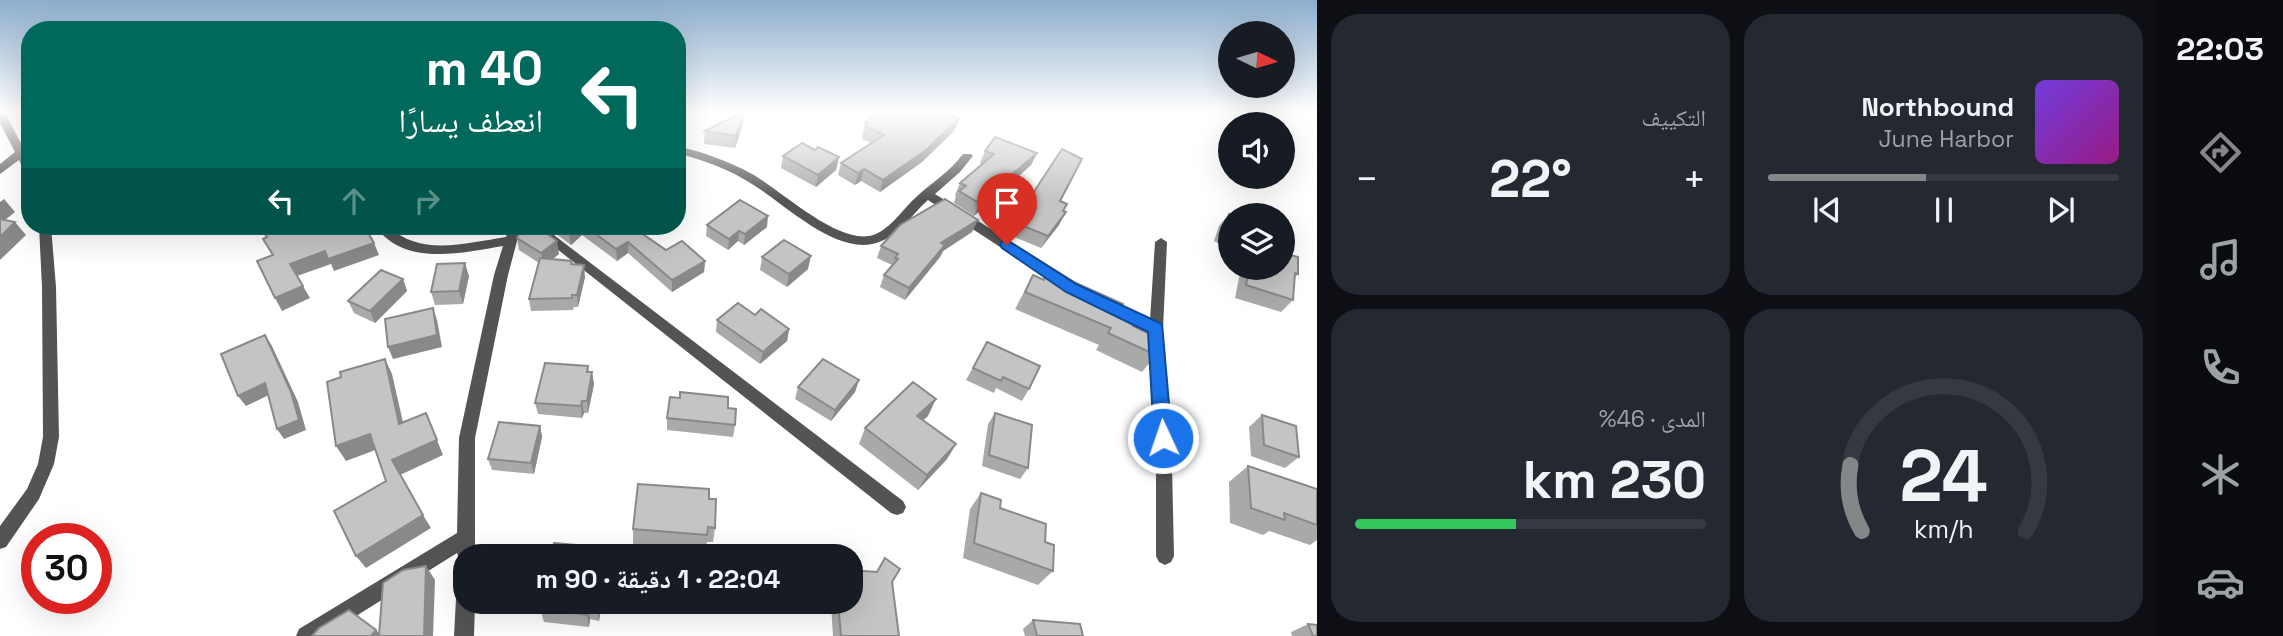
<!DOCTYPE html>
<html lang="ar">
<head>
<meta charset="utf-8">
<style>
  body { margin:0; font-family:"Space Grotesk","Noto Naskh Arabic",sans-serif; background:#242831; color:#f1f3f6; direction:rtl; height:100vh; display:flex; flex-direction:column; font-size:26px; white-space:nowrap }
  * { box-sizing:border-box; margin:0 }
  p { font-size:23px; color:#9ea1a6 }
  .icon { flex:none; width:38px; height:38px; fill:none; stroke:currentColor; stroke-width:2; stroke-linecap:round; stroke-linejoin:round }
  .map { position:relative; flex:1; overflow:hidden; direction:ltr }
  .details { display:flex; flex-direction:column; gap:14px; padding:14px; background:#0d0f14; width:840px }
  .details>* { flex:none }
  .guide { position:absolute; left:21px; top:21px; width:665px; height:214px; border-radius:28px; box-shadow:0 7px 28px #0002; direction:rtl; background:#00695c; color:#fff; overflow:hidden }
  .needle { width:46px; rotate:95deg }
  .controls { position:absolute; left:1218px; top:21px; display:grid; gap:14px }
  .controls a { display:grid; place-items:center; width:77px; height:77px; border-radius:50%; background:#171b24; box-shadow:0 7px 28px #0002; font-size:35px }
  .speed { position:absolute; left:21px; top:523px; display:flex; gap:14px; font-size:35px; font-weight:700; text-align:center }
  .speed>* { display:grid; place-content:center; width:91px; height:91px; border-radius:50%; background:#171b24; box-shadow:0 7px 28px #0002; line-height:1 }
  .speed .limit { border:10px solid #d22; background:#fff; color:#111 }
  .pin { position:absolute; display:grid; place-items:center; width:60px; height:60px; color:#fff; margin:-72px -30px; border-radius:50% 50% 50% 0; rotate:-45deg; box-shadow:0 0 7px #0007 }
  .pin .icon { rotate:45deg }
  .me { position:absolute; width:77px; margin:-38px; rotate:357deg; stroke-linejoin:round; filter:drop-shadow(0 0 5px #0008) }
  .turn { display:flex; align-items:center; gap:24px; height:147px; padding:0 28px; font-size:32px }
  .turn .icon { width:91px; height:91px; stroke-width:2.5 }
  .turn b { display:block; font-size:49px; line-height:60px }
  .lanes { display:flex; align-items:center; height:66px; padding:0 28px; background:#0003; justify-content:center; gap:35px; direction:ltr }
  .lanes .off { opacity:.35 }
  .big { font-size:52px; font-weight:700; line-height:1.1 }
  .details .tile { flex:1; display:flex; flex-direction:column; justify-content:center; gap:10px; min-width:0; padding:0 24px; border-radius:28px; background:#242831 }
  .details .dial { align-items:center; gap:0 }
  .dial svg { height:182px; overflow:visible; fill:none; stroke:#363941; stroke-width:7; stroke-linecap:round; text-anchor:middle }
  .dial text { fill:#f1f3f6; stroke:none }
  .song { display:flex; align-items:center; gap:21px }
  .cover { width:84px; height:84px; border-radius:10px; background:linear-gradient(135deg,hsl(260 70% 55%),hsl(310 70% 35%)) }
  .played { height:7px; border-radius:4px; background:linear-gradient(90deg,#858687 45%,#363941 45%) }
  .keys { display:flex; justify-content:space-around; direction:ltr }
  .heat { display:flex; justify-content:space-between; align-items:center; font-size:38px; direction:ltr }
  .charge { height:10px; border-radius:5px; background:linear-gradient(90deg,#34c759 46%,#363941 0) }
  .details .tiles { flex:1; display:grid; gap:14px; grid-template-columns:repeat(2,1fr) }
  .trip { position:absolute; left:453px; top:544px; width:410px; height:70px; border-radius:28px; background:#171b24; box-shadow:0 7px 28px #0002; font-weight:700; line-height:70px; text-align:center; direction:rtl }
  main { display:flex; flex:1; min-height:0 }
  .tabs { display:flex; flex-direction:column; width:126px; justify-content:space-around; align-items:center; background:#090b0e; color:#9ea1a6 }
  .tabs .icon { width:49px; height:49px }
  .tabs .on { color:#858687 }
  .tabs b { font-size:32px; color:#f1f3f6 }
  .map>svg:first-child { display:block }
</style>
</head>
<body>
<main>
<nav class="tabs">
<b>22:03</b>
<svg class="icon on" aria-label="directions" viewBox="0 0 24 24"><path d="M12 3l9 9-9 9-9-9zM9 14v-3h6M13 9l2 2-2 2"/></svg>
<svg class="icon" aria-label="music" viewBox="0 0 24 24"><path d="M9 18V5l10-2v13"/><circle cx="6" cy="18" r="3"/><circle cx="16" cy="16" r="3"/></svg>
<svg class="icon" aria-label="phone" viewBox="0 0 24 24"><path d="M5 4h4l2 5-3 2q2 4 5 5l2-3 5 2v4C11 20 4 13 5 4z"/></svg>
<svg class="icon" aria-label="climate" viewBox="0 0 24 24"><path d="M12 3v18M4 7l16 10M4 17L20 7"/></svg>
<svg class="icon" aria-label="car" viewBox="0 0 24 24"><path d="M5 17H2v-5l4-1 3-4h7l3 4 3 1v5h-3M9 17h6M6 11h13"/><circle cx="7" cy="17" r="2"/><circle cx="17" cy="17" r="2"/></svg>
</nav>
<section class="details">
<div class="tiles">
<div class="tile">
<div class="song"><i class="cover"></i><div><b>Northbound</b><p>June Harbor</p></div></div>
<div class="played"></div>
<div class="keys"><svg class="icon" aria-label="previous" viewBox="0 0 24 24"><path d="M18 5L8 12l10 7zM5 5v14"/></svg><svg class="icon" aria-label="pause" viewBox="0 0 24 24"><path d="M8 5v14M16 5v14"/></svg><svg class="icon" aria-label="next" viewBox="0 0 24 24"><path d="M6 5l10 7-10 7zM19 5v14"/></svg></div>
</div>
<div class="tile"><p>التكييف</p>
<div class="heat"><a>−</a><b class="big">22°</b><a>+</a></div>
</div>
<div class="tile dial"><svg viewBox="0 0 100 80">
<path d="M14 69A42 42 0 1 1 86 69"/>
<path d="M14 69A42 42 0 0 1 9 40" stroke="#858687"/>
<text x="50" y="56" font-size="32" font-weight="700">24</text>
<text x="50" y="72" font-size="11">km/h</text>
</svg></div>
<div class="tile"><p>المدى · 46%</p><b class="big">230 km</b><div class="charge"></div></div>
</div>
</section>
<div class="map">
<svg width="1317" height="636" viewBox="0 0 1317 636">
  <rect width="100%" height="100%" fill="#fff"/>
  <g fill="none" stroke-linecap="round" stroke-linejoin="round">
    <g fill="#545454" fill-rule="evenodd">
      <path d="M0,111l5,2 25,47v15l-4,-1 -7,-14 -19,14v-10l15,-12 -15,-29z"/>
      <path d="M677,146c26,6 51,15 75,28 29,16 87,72 121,61 16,-5 28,-23 40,-35 16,-16 36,-27 50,-46h8l2,2 -13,16 -25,22 155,97 2,4 -2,4h-10l-152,-99c-16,14 -28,35 -49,42 -41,16 -94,-38 -127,-58 -23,-15 -49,-24 -75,-31z"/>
      <path d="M39,226h12l5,61 3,150 -5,27 -15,35 -33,48 -6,2v-23l27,-37 11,-25 5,-27 -1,-150z"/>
      <path d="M375,226h13c32,31 78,17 118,11l3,-11h12l-13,49 -33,163v118h-9v9l-6,-3 -3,-9 -133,83h-28l3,-7 158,-96 2,-95 35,-163 9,-29c-43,7 -98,21 -128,-20z"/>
      <path d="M528,226h14l361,275 3,6 -3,6 -6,2 -6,-2z"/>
      <path d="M1161,238l6,4 -4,87 9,137 2,90 -3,6 -6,3 -6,-3 -3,-6v-90l-7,-134 -51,-24 -2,-4 7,-5 47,21 5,-78z"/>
      <path d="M466,571v31h9l-1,34h-20l3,-56 2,-6z"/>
    </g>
  </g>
  <g fill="#a9a9a9">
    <path d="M744,111l-1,12 -8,25 -31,-4 1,-13z"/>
    <path d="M871,111h70l18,8 -5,12 -32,31 -42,30 -19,-11 -6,4 -17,-10 3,-12 30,-20 -9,-4 3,-17 11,-9z"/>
    <path d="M985,151l52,2 -6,12 -57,51 -20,-13 2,-7 -1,-1 5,-12 22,-19 -2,-1z"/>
    <path d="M783,156l56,1 -3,13 -20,17 -35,-19z"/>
    <path d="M1060,201l4,10 -5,14 -18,23 -34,-14 7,-12z"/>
    <path d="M1229,214l1,1v34l-16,-8 5,-15z"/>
    <path d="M707,225l60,2 -23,18 -6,-4 -10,9 -22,-14z"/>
    <path d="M546,226h85l35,24 39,11 -1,11 -32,20 -44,-39 -11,8 -35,-26 -11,10z"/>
    <path d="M972,232l-29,19 -3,6 -35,43 -25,-13 4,-12 8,-10 -15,-7 4,-12z"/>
    <path d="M517,238l42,16 -7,5 20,5 13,13 -7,30h-4l-1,3 -42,1 -2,-12 10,-36 -20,-13z"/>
    <path d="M762,257l46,12 -21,18 -27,-17z"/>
    <path d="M1241,268h42l15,6 -3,3 -2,23 -12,12 -46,-14z"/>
    <path d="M1033,275l85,39 15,12 23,29 -14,17 -46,-22 3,-5 -84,-36z"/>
    <path d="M469,276l-6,28 -28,1 -4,-13z"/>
    <path d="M403,279l4,12 -32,32 -21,-10 -6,-12z"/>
    <path d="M755,315l34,14 -2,12 -27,23 -44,-32 1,-12z"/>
    <path d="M987,342l42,47 -7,12 -26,-13 -2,5 -28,-13z"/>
    <path d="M588,366l1,6 5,12 -6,29h-4l-2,5 -44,-4 -3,-11z"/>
    <path d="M859,380l-4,12 -24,29 -36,-22 3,-12z"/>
    <path d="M995,413l33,55 -8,11 -38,-13 6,-42z"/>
    <path d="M1262,415l37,42 -14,11 -34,-12 -2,-29z"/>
    <path d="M928,416l-5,4 33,24 -9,15 -29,31 -59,-46 6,-16z"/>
    <path d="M667,418l68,7 -2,12 -66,-7z"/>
    <path d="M540,426l2,11 -8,37 -42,-4 -4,-11z"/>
    <path d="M1248,466l69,23v51l-7,5 -41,-14 -6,4 -33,-12 -1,-41z"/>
    <path d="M981,493l64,49 8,29 -15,14 -75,-27 7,-49z"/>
    <path d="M709,499l6,29 -2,14h-6l-1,7 -73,-5v-15z"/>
    <path d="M542,602h60l-3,19 -9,-2 -1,8 -45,-5 -4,-13z"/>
    <path d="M809,602h41l49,34h-66l-2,-32z"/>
    <path d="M1033,620l50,16h-58l-2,-7z"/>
    <path d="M1308,624l9,12h-25l-1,-4z"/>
  </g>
  <g fill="#898989">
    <path d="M744,111l-1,12 -8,25 1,-12z"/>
    <path d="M959,119l-5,12 -32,31 -42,30 3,-12z"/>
    <path d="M1037,153l-6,12 -57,51 5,-13z"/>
    <path d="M839,157l-3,13 -20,17 2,-12z"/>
    <path d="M864,169l-3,12 -6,4 3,-12z"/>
    <path d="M4,199l11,13 -15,12v-22z"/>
    <path d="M1066,212l-7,13 -18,23 7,-12z"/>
    <path d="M768,216l-1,11 -23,18 1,-11z"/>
    <path d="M978,220l-6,12 -29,19 -3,6 -35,43 4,-12 32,-45z"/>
    <path d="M15,222l11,13 -26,25v-23z"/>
    <path d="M578,226h3l1,9 -11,10 -2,-12z"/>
    <path d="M739,231l-1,10 -10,9 1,-11z"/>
    <path d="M557,241l2,13 -15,12 -3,-13z"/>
    <path d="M628,242v11l-11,8 -1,-12z"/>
    <path d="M374,243l5,12 -45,16 -3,-7 -34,12 -7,-12 35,-13z"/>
    <path d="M811,256l-3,13 -21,18 2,-13z"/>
    <path d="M705,261l-1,11 -32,20v-12z"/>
    <path d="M465,263l4,13 -6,28 -4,-13z"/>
    <path d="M584,265l1,12 -7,30 -1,-12z"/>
    <path d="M403,279l4,12 -32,32 -5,-12z"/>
    <path d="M303,286l7,12 -28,13 -7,-13z"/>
    <path d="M433,308l4,12 5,27 -49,12 -5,-12z"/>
    <path d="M789,329l-2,12 -27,23 3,-12z"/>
    <path d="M265,335l7,11 26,56 8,28 -22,9 -7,-10z"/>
    <path d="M385,359l7,15 15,66 -8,-16z"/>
    <path d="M592,372l2,12 -6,29 -1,-12z"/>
    <path d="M859,380l-4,12 -24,29 4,-11z"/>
    <path d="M265,383l8,10 -27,13 -8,-10z"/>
    <path d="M936,399l-8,17 -18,16 7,-16z"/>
    <path d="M582,401l2,12 -2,5 -1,-12z"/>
    <path d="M426,413l17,42 -43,20 -8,-15z"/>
    <path d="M540,426l2,11 -8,37 -3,-11z"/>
    <path d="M370,434l8,15 -32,12 -10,-15z"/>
    <path d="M956,444l-9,15 -29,31 9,-15z"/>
    <path d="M423,515l8,13 -65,40 -10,-12z"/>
    <path d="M426,566l9,14 -2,56h-9z"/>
    <path d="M598,602h4l-3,19 -2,-13z"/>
    <path d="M588,607l2,12 -1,8 -2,-12z"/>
    <path d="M376,630l6,6h-11z"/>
  </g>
  <g fill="#c4c4c4" stroke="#898989" stroke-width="2">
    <path d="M744,111l-8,25 -31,-5z"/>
    <path d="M879,111h62l18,8 -33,31 -43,30 -19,-11 -6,4 -17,-10 43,-28 -19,-9 3,-3 -3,-1z"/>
    <path d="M995,137l42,16 -58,50 -20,-12 7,-5 -6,-3 34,-29 -9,-3z"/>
    <path d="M802,143l13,7 3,-3 21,10 -21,18 -35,-19z"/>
    <path d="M1062,149l20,10 -22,42 7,3 -4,7 3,1 -18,24 -34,-14z"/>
    <path d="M945,199l33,21 -37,23 4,2 -36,43 -25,-13 14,-16 -3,-1 3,-4 -17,-8 19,-21z"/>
    <path d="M740,200l28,16 -23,18 -6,-3 -10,8 -22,-14z"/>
    <path d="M1229,214l4,1h-3v17l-6,-3z"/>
    <path d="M0,219l15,3 -15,15z"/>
    <path d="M277,226h87l10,17 -46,16 -3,-8 -35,13 13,22 -28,12 -18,-37 16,-6 -10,-16 4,-2 -4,-5z"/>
    <path d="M522,226h15l20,15 -16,12 -24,-15z"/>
    <path d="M560,226h18l-9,7z"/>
    <path d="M585,226h46l35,24 16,-9 23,20 -33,19 -44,-38 -12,7z"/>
    <path d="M784,240l27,16 -22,18 -27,-17z"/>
    <path d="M1283,253l15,4v17l-3,-1 -2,27 -47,-15 3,-17h34z"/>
    <path d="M540,258l32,3 -1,3 13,1 -7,30h-5v3l-43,1z"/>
    <path d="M465,263l-6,28 -28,1 6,-28z"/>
    <path d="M381,270l22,9 -33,32 -22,-10z"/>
    <path d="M1033,275l11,5 1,-3 26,11 3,-6 49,22 -5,10 17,7 -2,5 28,13 -5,16 -48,-22 3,-5 -86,-36z"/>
    <path d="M738,303l17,12 6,-6 28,20 -26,23 -46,-32z"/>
    <path d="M433,308l4,27 -49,12 -3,-28z"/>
    <path d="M265,335l26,57 8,28 -22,9 -12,-46 -27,13 -17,-42z"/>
    <path d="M987,342l53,24 -11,23 -26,-12 -2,4 -28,-13z"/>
    <path d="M385,359l14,65 27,-11 11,27 -45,20 31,55 -67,41 -22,-45 52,-30 -16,-47 -34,12 -9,-64 14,-5 -1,-5z"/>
    <path d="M823,359l36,21 -24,30 -37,-23z"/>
    <path d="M545,363l43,3 -1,6h5l-5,29h-5l-1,5 -46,-3z"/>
    <path d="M913,382l23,17 -19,17 39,28 -29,31 -62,-47z"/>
    <path d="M680,392l48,5v11l8,1 -1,16 -68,-7 3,-21 10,1z"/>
    <path d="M995,413l37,12 -4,43 -39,-13z"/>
    <path d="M1262,415l34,11 3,31 -35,-12z"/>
    <path d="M499,422l41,4 -9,37 -43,-4z"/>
    <path d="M1248,466l69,23v36l-33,-12 1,7 -34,-12z"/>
    <path d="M638,484l71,5v10h7l-1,29 -7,-1 -1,8 -74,-6z"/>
    <path d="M981,493l20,7 -1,8 46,16 -1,18 9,3 -1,26 -79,-28z"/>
    <path d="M554,543l44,4 -2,9h-45z"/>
    <path d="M813,553l22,2v1h-22z"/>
    <path d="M885,558l15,11 -8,13 7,54h-58l-3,-34h12v-32l27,2z"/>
    <path d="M426,566l-2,70h-45l4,-53 20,-13z"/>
    <path d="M542,602h56l-1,6 -9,-1 -1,8 -47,-6z"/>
    <path d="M349,610l27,20 -5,6h-59l7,-8z"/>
    <path d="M1033,620l47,4 3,12h-46z"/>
    <path d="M1308,624l9,1v11h-4z"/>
  </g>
  <linearGradient id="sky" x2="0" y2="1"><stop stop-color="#8cadcc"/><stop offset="0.56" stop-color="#fff"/><stop offset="1" stop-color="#fff" stop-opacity="0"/></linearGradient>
  <rect width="1317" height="200" fill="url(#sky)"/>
  <path fill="#1a73e8" stroke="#114b97" stroke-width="2" d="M1007,240l69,44 86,40 10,114 -3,6 -6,2 -7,-2 -2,-6 -6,-106 -82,-40 -64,-44 -2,-3 2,-4z"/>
</svg>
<div class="controls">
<a><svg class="needle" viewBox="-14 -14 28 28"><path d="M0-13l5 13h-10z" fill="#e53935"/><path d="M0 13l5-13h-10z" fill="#9ea1a6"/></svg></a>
<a><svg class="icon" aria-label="sound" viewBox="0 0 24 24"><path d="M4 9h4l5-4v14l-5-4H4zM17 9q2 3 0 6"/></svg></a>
<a><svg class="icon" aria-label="layers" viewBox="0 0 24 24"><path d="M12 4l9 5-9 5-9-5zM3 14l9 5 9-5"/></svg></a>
</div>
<div class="speed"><div class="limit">30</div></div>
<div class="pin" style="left:1007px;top:245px;background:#d93025"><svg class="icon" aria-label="arrive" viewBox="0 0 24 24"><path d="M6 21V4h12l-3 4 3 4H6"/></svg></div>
<svg class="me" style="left:1163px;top:438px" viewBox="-20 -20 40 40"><circle r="17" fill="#1a73e8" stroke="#fff" stroke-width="3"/><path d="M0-11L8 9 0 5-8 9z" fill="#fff"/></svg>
<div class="trip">22:04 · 1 دقيقة · 90 m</div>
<div class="guide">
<div class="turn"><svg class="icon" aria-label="left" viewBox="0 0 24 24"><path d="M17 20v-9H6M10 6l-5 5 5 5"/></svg><div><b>40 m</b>انعطف يسارًا</div></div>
<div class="lanes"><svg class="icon" aria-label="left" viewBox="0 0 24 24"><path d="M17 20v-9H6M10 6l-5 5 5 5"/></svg><svg class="icon off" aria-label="ahead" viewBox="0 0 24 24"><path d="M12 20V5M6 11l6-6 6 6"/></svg><svg class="icon off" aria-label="right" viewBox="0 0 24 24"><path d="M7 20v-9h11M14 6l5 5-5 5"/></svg></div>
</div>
</div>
</main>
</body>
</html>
